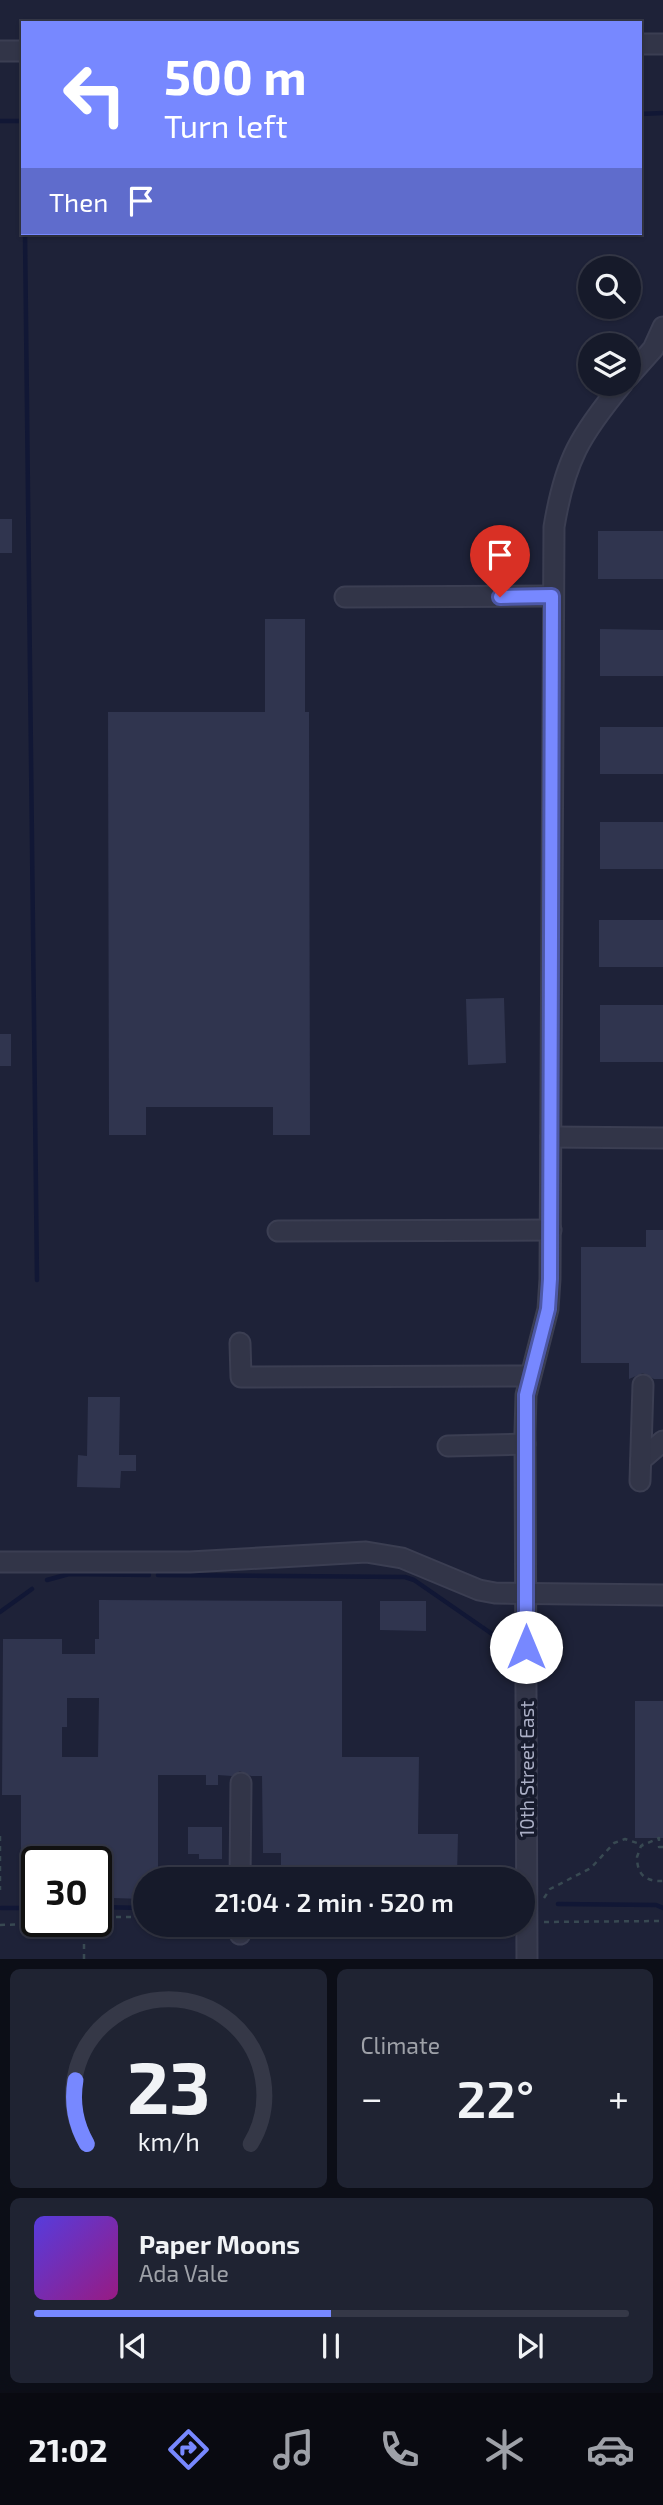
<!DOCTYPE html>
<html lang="en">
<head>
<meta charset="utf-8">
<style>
  body { margin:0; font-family:"Exo 2",sans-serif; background:#1f2332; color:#f1f3f6; height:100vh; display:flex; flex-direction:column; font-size:26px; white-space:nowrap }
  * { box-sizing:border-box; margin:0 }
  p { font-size:23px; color:#9ea1a8 }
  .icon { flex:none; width:38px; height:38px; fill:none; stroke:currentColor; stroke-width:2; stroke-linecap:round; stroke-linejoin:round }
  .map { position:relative; height:1959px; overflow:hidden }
  .details { display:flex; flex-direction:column; gap:10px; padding:10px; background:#0c0e17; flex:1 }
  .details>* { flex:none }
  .hud { position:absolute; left:21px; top:21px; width:621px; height:214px; border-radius:0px; box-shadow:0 2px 5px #0004,0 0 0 2px #353847; background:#78f; color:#fff; overflow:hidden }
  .buttons { position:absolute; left:578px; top:256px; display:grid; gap:14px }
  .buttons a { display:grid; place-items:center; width:63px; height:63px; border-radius:50%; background:#161a2a; box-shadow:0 2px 5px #0004,0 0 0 2px #353847; font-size:35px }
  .speed { position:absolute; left:21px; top:1846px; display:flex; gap:14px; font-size:35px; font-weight:700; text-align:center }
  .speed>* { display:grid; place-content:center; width:91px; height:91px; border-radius:50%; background:#161a2a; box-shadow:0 2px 5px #0004,0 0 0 2px #353847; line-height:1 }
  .speed .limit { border:4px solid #111; border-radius:10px; background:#fff; color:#111 }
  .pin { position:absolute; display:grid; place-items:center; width:60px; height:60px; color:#fff; margin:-72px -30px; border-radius:50% 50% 50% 0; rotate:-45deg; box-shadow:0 0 7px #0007 }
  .pin .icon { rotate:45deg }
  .me { position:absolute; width:77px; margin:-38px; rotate:0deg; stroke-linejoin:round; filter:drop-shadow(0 0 5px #0008) }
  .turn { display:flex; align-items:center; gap:24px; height:147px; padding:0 28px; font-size:32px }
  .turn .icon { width:91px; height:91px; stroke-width:2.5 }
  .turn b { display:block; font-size:49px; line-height:60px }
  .then { display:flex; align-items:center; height:66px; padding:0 28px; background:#0003; gap:14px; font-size:26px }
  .big { font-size:52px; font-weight:600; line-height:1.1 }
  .details .widget { flex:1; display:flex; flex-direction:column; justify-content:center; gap:10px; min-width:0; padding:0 24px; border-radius:10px; background:#1f2332 }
  .details .dial { align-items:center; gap:0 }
  .dial svg { height:182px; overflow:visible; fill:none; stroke:#353847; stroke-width:7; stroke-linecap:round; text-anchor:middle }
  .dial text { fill:#f1f3f6; stroke:none }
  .song { display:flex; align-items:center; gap:21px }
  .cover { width:84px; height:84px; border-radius:10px; background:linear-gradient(135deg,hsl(250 70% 55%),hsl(310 70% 35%)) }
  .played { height:7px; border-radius:4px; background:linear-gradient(90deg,#78f 50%,#353847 50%) }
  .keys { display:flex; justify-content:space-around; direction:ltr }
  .heat { display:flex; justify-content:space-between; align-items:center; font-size:38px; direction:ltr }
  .details .tiles { flex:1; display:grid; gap:10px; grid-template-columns:1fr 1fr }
  .widget:last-child { grid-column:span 2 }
  .trip { position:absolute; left:133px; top:1867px; width:402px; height:70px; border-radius:35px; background:#161a2a; box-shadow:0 2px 5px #0004,0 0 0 2px #353847; font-weight:600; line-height:70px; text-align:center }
  .tabs { display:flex; height:112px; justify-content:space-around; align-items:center; background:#090a11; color:#9ea1a8 }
  .tabs .icon { width:49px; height:49px }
  .tabs .on { color:#78f }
  .tabs b { font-size:32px; color:#f1f3f6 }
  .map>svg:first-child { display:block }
</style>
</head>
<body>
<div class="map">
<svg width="663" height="1959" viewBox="0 0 663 1959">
  <rect width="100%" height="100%" fill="#1e2238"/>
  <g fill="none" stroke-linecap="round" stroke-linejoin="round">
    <g stroke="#111735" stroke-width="4.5">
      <path d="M640,114l23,-1"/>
      <path d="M0,121h23"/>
      <path d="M25,233l12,1047"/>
      <path d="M158,1575l247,2 9,3 81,56"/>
      <path d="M47,1580l22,-6 80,1"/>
      <path d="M0,1612l32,-23"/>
      <path d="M558,1904l98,1 7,3"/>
      <path d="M96,1907l49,1"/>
      <path d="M1,1908h36"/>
    </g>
  </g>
  <g fill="#30354f" fill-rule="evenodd">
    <rect x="0" y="519" width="12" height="34"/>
    <rect x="598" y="531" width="65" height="48"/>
    <path d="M265,619h40v93h4l1,423h-37v-28h-127v28h-37l-1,-423h157z"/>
    <path d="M600,629l63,1v46h-63z"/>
    <rect x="600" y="727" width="63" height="47"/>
    <rect x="600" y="822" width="63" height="47"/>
    <rect x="599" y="920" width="64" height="47"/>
    <path d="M504,998l2,65 -38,2 -2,-66z"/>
    <rect x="600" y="1005" width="63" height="57"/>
    <rect x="0" y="1034" width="11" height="32"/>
    <path d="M646,1230h17v149h-9l-11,-6 -14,6v-16h-48v-116h65z"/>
    <path d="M88,1397h32l-1,58h17v16h-15l-1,17 -43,-1 1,-32 9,1z"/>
    <path d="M99,1600l243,1v156h77l-1,77h40l-1,41h-176v-22h-18l-1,-77h-11l-11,-5 -8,5 -14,-1v10h-12v-10h-48v105h-13l-2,19 -30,-1v-24h-17v-12h-59v12h-16v-79h-19l1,-156h59v15h33v-15h4zM67,1698h32l-1,59h-36v-30h5z"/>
    <path d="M380,1601h46v30l-46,-1z"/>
    <rect x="635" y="1701" width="28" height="137"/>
    <path d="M188,1827h34v32h-23v-5h-11z"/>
  </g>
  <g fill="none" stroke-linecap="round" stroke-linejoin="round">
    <g stroke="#3b3e52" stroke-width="23">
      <g id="minor">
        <path d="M640,44h23"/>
        <path d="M0,51h23"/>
        <path d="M628,377l25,-28 10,-22"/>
        <path d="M345,597l207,-1"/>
        <path d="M551,1137l112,1"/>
        <path d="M278,1231l273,-1"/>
        <path d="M240,1343l1,34 288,-1"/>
        <path d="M448,1446l77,-2"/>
        <path d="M641,1460l22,-19"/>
        <path d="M640,1481l3,-96"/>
        <path d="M0,1562h190l176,-10 36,6 77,32 16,3 168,2"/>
        <path d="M240,1880l1,-97"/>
        <path d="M240,1934v-9"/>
        <path d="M527,1959l-2,-527 1,-37 22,-86 2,-30 4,-752c11,-67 26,-92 69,-144"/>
      </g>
    </g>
    <g stroke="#384952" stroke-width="2.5" stroke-dasharray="5 5" stroke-linecap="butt">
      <path d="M0,1836v54"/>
      <path d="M663,1847h-4v-9l-18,8 -4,11c0,18 9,25 26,24"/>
      <path d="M544,1898l6,-9 41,-21 23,-25 11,-4 18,6"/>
      <path d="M96,1917h49"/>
      <path d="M544,1922l119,-1"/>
      <path d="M0,1925l83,-3"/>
      <path d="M273,1925h214"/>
      <path d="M84,1959v-37"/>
    </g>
    <use href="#minor" stroke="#323548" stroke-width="19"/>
  </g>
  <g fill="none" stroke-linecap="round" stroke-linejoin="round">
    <g stroke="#4d58a6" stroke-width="18">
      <path id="route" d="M500,597l52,-1 -2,683 -2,30 -22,86v252"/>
    </g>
    <use href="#route" stroke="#78f" stroke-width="12"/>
  </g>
  <g text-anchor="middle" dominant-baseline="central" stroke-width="7" stroke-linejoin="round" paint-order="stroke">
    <g font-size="19" fill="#abafc6" stroke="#171b2d">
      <text transform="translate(526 1769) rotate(-90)">10th Street East</text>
    </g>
  </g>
</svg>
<div class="buttons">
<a><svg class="icon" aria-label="search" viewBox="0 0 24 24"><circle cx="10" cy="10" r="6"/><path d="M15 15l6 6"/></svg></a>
<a><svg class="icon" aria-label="layers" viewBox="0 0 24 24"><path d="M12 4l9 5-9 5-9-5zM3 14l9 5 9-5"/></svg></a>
</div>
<div class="speed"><div class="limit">30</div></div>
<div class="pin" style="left:500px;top:597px;background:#d93025"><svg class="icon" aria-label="arrive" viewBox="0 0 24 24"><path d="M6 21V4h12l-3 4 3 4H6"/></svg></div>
<svg class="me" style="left:526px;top:1647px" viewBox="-20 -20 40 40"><circle r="19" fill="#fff"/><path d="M0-13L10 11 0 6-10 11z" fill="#78f"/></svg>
<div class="trip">21:04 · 2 min · 520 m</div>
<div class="hud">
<div class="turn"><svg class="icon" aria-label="left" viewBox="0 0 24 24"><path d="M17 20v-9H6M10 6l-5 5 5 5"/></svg><div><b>500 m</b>Turn left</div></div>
<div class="then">Then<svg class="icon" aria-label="arrive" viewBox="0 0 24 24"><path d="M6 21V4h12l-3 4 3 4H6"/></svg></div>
</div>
</div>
<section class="details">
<div class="tiles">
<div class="widget dial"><svg viewBox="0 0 100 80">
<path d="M14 69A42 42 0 1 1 86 69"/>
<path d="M14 69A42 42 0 0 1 9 41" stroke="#78f"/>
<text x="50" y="56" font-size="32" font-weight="700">23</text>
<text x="50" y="72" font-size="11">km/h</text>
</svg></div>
<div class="widget"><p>Climate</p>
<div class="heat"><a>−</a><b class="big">22°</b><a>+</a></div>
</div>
<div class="widget">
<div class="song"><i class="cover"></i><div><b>Paper Moons</b><p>Ada Vale</p></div></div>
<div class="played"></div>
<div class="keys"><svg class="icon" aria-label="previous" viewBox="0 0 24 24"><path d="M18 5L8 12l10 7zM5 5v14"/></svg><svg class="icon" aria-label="pause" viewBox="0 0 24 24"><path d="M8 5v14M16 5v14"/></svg><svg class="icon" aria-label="next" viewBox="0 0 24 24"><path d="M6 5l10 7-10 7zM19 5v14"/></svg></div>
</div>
</div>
</section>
<nav class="tabs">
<b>21:02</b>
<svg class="icon on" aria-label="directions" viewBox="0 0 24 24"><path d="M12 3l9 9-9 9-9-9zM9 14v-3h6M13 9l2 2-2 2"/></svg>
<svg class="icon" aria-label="music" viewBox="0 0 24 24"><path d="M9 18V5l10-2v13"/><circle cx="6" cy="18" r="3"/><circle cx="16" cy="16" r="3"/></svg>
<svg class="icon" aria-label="phone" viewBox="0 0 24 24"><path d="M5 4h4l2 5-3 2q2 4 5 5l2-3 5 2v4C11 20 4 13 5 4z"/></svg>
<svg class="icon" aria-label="climate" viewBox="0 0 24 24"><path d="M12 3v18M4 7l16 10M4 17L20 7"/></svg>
<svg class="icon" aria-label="car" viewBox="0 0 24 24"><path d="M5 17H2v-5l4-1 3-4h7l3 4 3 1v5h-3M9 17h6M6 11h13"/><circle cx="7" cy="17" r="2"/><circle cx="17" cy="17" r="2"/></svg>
</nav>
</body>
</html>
